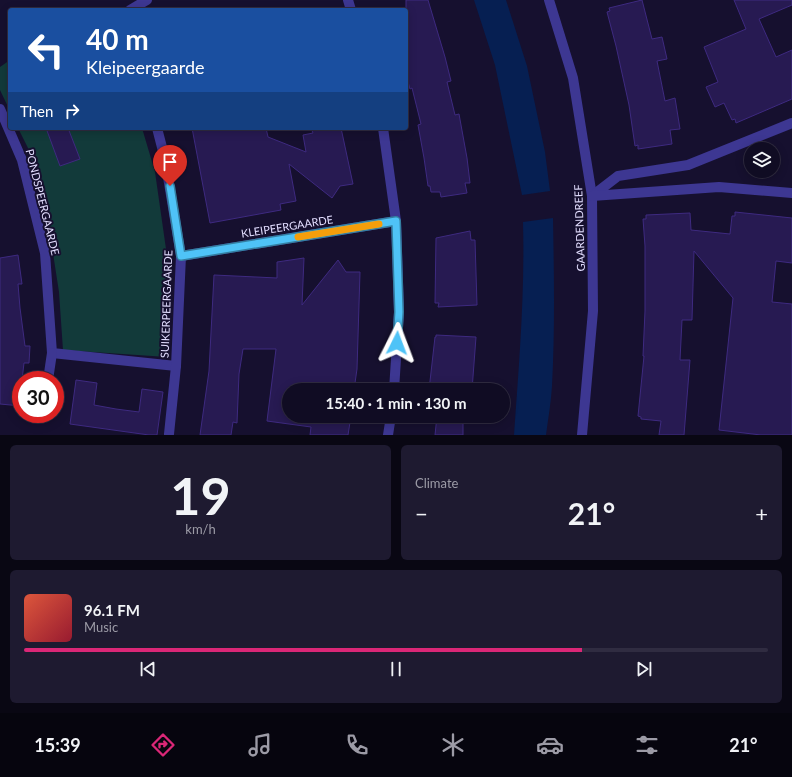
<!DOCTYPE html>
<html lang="en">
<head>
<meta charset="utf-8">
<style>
  body { margin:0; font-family:Lato,sans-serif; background:#1e1a30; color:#f1f3f6; height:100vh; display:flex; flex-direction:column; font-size:15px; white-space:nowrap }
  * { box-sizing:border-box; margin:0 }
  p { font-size:13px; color:#9c9ba6 }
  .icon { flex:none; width:22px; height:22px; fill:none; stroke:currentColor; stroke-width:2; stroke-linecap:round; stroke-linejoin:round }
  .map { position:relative; height:435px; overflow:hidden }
  .panel { display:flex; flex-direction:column; gap:10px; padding:10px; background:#090713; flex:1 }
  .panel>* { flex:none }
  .banner { position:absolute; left:8px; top:8px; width:400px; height:122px; border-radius:4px; box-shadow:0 2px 10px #0003,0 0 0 1px #302c41; background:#1a4fa0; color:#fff; overflow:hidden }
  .tools { position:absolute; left:744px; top:142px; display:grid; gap:8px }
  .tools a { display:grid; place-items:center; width:36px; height:36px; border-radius:50%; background:#100c23; box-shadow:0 2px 10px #0003,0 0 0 1px #302c41; font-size:20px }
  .speed { position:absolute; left:12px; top:371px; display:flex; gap:8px; font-size:20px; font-weight:700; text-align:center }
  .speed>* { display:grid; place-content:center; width:52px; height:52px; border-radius:50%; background:#100c23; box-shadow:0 2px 10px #0003,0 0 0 1px #302c41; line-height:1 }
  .speed .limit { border:6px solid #d22; background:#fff; color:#111 }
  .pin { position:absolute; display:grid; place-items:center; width:34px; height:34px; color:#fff; margin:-41px -17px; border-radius:50% 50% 50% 0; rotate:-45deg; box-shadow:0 0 4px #0007 }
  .pin .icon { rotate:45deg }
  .me { position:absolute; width:44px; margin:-22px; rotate:3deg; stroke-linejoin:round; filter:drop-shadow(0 0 3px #0008) }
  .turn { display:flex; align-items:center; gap:14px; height:84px; padding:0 12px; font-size:18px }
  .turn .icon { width:52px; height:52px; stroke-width:2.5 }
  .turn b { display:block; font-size:28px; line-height:34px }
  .then { display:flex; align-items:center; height:38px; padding:0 12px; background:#0003; gap:8px; font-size:15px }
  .big { font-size:30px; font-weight:700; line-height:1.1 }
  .panel .tile { flex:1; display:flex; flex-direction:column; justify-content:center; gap:6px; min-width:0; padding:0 14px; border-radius:6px; background:#1e1a30 }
  .panel .dial { align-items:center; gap:0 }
  .dial b { font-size:52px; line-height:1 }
  .song { display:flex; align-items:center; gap:12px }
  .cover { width:48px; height:48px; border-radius:6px; background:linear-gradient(135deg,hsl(10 70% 55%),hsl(350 70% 35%)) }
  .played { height:4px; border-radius:2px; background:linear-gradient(90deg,#db2777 75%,#302c41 75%) }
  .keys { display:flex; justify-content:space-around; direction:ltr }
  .heat { display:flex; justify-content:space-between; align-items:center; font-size:22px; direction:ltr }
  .panel .tiles { flex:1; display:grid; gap:10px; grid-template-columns:1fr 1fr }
  .tile:last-child { grid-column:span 2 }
  .trip { position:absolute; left:282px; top:383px; width:228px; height:40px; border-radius:20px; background:#100c23; box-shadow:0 2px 10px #0003,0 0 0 1px #302c41; font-weight:700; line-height:40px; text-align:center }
  .menu { display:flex; height:64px; justify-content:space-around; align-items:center; background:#06050e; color:#9c9ba6 }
  .menu .icon { width:28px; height:28px }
  .menu .on { color:#db2777 }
  .menu b { font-size:18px; color:#f1f3f6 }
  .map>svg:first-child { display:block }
</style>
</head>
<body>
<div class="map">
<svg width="792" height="435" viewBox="0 0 792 435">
  <rect width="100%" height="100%" fill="#16102f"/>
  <g fill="#123a3a">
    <path d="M10,60v51l-10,-21v-23z"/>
    <path d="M18,128h124l13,44 13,91v63l-1,31 -104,-7 -4,-58 -11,-71 -20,-73z"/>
  </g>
  <g fill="#061f52">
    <path d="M474,0h32l21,66 18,86 5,39 -28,4 -27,-130z"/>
    <path d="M553,218c1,56 2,112 -1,168 -1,17 -4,33 -6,49h-32c5,-71 11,-142 9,-213z"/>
  </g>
  <g fill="#271a52" stroke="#3e2a80">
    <path d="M406,0h22l17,57 6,24 -4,1 8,33 4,-1 8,44 3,25h-5l2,10 -26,4 -1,-5h-9l-1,-6h-2l-4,-28 -6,-33 3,-1 -9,-36 -2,1 -4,-15z"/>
    <path d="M642,0l10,39 10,-2 5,22 -10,2 8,40 10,-3 5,31 -10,1 2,14 -34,5v-4l-3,1 -6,-41 -13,-59 -9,-34 3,-1 -1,-3z"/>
    <path d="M734,0h58v5l-33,14 17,38 16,-7v49l-56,24 -1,-4 -3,1 -8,-17 -9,4 -9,-20 12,-5 -14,-35 42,-18z"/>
    <path d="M46,128h22l12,31 -20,7z"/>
    <path d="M192,128h74l2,9 38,15 -3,-17 10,-2 -2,-5h30l12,56 -13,2 -8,12 -43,-34 7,37 -16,3 1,6 -71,13z"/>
    <path d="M735,212l57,6v45l-16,-2 -4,41 20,2v131h-31l-42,-5 14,-132 -39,-47 -2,69h-10l-2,40h10l-6,75h-25l2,-14 -20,-2v-2l-3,-1 6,-60h-1l2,-45v-65l-2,-27h3v-4l44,-2 1,17 39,4 2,-18h3z"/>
    <path d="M470,231l1,9h4l2,65 -39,2 1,-4h-4l1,-65z"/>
    <path d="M18,255l4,29h-4l2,24 5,38h5l-1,17h-5l-2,17h-1v26l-21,-2v-146z"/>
    <path d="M304,258l-2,47 36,-45 8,12h14l-3,97 -3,21h-65v26h62l-3,19h-38l1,-8 -44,-6 9,-72h-33l-4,25 -2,49 -4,-1 -2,13h-31l9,-64 5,-96 63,3v-16z"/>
    <path d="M436,335l40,2 -4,53h-43l6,-53h1z"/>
    <path d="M76,380l21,3 -3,22 22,4 23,3 3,-23 21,3 -6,43h-8l-79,-11z"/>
    <path d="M437,416h26v19h-28z"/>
  </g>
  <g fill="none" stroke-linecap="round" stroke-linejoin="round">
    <g stroke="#3d3792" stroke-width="10">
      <path d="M348,0l3,10"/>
      <path d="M549,0l24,78 19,118 1,115 -11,124"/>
      <path d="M130,10l17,-10"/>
      <path d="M0,109l22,51 23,93 7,100 124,13"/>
      <path d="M157,128l8,31 16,97 -5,110 -7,68"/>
      <path d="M383,128l13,93 3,91 -5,78"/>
      <path d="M592,196l26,-20 70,-11 104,-42"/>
      <path d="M592,196l127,-9 73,6"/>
      <path d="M181,256l215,-35"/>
      <path d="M48,380l4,-27"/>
      <path d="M43,416v-2"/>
      <path d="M388,435l3,-19"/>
    </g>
  </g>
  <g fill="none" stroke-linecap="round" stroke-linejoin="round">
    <g stroke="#337fa1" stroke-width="10">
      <path id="route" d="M170,186l11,70 215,-35 3,91 -2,31"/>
    </g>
    <use href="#route" stroke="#4fc3f7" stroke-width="7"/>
    <path stroke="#f59e0b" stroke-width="7" d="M298,237l81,-13"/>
  </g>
  <g text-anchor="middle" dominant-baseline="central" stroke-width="4" stroke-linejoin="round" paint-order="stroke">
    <g font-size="11" fill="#e3deff" stroke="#16102f">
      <text transform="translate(43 202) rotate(76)">PONDSPEERGAARDE</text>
      <text transform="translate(287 226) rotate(-9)">KLEIPEERGAARDE</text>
      <text transform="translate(579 228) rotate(-92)">GAARDENDREEF</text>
      <text transform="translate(166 304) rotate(-88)">SUIKERPEERGAARDE</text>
    </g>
  </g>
</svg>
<div class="tools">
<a><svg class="icon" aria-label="layers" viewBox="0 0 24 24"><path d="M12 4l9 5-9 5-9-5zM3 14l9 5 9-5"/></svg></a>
</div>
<div class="speed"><div class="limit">30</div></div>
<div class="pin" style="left:170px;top:186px;background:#d93025"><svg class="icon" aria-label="arrive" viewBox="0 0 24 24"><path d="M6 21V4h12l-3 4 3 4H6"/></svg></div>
<svg class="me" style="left:397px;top:343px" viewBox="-20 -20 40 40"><path d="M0-17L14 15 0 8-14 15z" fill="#4fc3f7" stroke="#fff" stroke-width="4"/></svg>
<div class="trip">15:40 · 1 min · 130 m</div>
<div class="banner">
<div class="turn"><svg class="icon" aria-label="left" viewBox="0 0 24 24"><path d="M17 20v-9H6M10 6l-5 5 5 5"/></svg><div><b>40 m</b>Kleipeergaarde</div></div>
<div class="then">Then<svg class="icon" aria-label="right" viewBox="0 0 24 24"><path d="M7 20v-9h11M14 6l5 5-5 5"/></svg></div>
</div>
</div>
<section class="panel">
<div class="tiles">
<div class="tile dial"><b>19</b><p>km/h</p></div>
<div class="tile"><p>Climate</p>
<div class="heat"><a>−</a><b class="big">21°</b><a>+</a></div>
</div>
<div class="tile">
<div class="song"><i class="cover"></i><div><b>96.1 FM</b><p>Music</p></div></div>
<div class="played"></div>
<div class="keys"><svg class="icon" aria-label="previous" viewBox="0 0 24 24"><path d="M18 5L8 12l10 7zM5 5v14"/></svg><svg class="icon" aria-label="pause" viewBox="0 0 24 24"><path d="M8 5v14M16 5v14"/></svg><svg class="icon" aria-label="next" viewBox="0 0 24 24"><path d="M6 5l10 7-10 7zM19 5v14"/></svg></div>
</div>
</div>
</section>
<nav class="menu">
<b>15:39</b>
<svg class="icon on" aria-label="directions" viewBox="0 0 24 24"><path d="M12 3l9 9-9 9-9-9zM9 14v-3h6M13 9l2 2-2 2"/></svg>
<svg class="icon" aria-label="music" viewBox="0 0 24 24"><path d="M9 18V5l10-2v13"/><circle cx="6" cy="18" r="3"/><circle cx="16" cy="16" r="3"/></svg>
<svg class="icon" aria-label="phone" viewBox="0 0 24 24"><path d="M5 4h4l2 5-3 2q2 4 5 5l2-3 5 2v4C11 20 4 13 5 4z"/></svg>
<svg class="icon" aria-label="climate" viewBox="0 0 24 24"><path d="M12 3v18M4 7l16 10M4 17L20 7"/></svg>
<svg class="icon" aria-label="car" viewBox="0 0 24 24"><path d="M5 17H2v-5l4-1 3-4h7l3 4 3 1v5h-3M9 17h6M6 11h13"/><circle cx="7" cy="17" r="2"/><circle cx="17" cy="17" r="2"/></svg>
<svg class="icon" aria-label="filters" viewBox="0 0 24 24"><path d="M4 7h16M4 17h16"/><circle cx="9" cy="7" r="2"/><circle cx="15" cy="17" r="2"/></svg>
<b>21°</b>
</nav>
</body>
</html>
